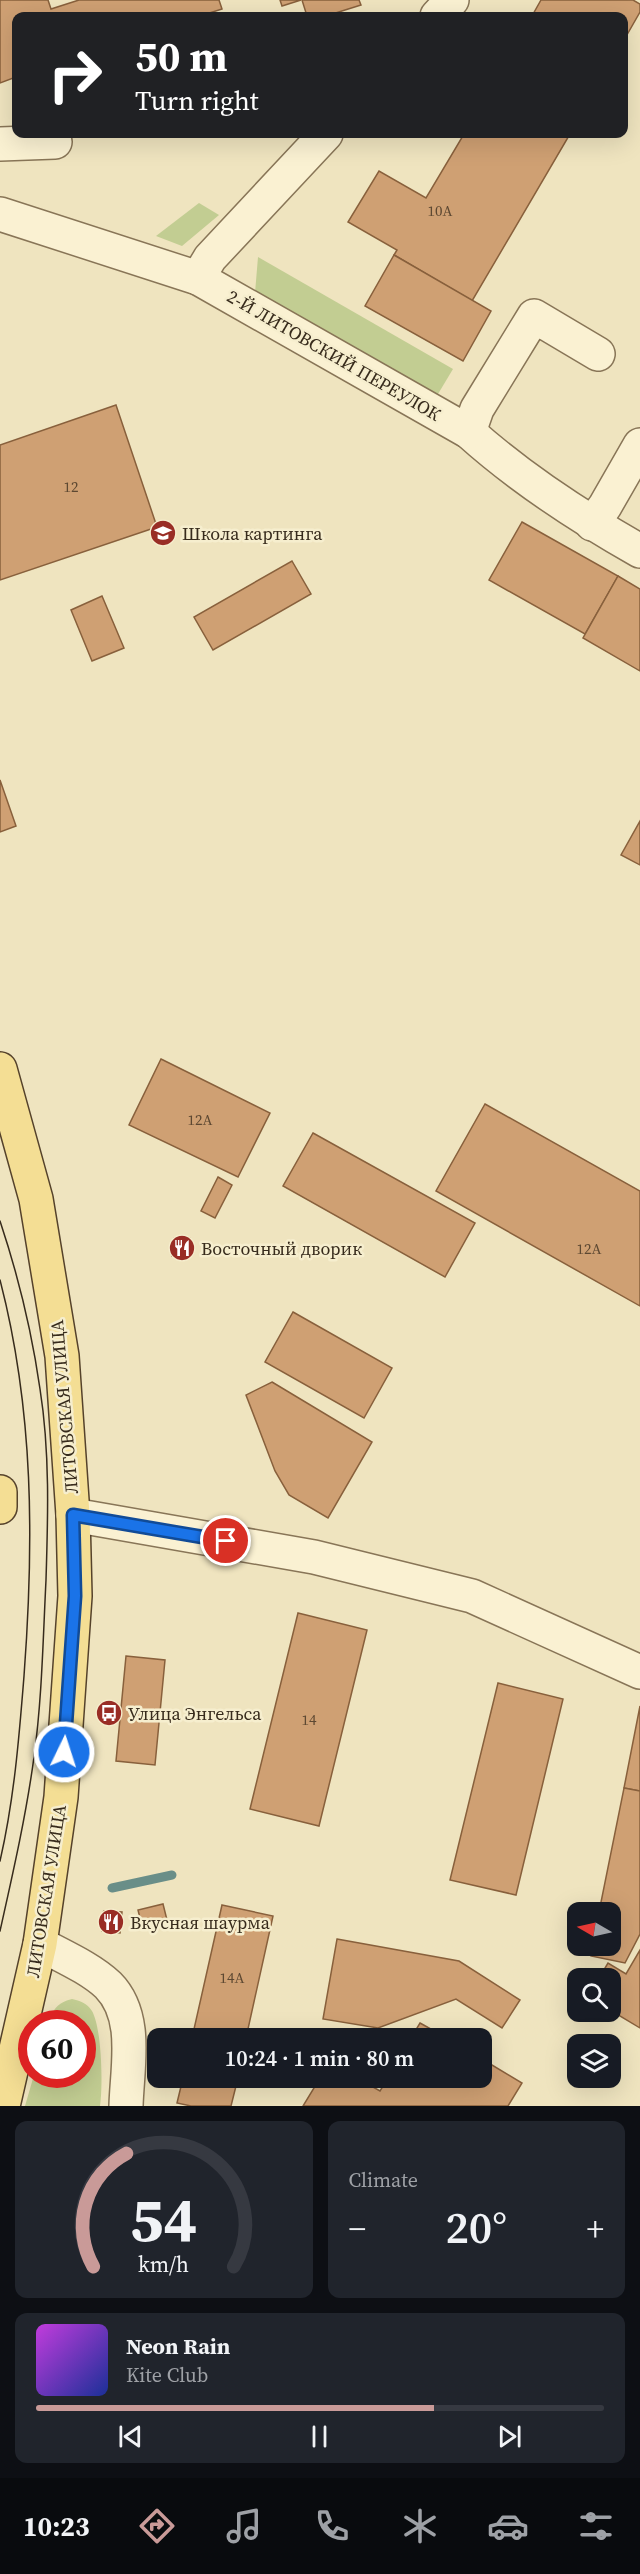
<!DOCTYPE html>
<html lang="en">
<head>
<meta charset="utf-8">
<style>
  body { margin:0; font-family:"Source Serif 4",serif; background:#20242c; color:#f1f3f6; height:100vh; display:flex; flex-direction:column; font-size:22px; white-space:nowrap }
  * { box-sizing:border-box; margin:0 }
  p { font-size:20px; color:#9ea1a6 }
  .icon { flex:none; width:33px; height:33px; fill:none; stroke:currentColor; stroke-width:2; stroke-linecap:round; stroke-linejoin:round }
  .map { position:relative; height:2106px; overflow:hidden }
  .panel { display:flex; flex-direction:column; gap:15px; padding:15px; background:#0d0f14; flex:1 }
  .panel>* { flex:none }
  .top-card { position:absolute; left:12px; top:12px; width:616px; height:126px; border-radius:12px; box-shadow:0 6px 24px #0002; background:#202124; color:#fff; overflow:hidden }
  .needle { width:39px; rotate:279deg }
  .fabs { position:absolute; left:567px; top:1902px; display:grid; gap:12px }
  .fabs a { display:grid; place-items:center; width:54px; height:54px; border-radius:12px; background:#171b24; box-shadow:0 6px 24px #0002; font-size:30px }
  .speed { position:absolute; left:18px; top:2010px; display:flex; gap:12px; font-size:30px; font-weight:700; text-align:center }
  .speed>* { display:grid; place-content:center; width:78px; height:78px; border-radius:50%; background:#171b24; box-shadow:0 6px 24px #0002; line-height:1 }
  .speed .limit { border:9px solid #d22; background:#fff; color:#111 }
  .pin { position:absolute; display:grid; place-items:center; width:51px; height:51px; color:#fff; margin:-26px; border:3px solid #fff; border-radius:50%; box-shadow:0 2px 6px #0007 }
  .me { position:absolute; width:66px; margin:-33px; rotate:4deg; stroke-linejoin:round; filter:drop-shadow(0 0 4px #0008) }
  .turn { display:flex; align-items:center; gap:21px; height:126px; padding:0 24px; font-size:27px }
  .turn .icon { width:78px; height:78px; stroke-width:2.5 }
  .turn b { display:block; font-size:42px; line-height:51px }
  .big { font-size:45px; font-weight:600; line-height:1.1 }
  .panel .tile { flex:1; display:flex; flex-direction:column; justify-content:center; gap:9px; min-width:0; padding:0 21px; border-radius:12px; background:#20242c }
  .panel .dial { align-items:center; gap:0 }
  .dial svg { height:156px; overflow:visible; fill:none; stroke:#363941; stroke-width:7; stroke-linecap:round; text-anchor:middle }
  .dial text { fill:#f1f3f6; stroke:none }
  .song { display:flex; align-items:center; gap:18px }
  .cover { width:72px; height:72px; border-radius:9px; background:linear-gradient(135deg,hsl(290 70% 55%),hsl(230 70% 35%)) }
  .played { height:6px; border-radius:3px; background:linear-gradient(90deg,#c99a98 70%,#363941 70%) }
  .keys { display:flex; justify-content:space-around; direction:ltr }
  .heat { display:flex; justify-content:space-between; align-items:center; font-size:33px; direction:ltr }
  .panel .tiles { flex:1; display:grid; gap:15px; grid-template-columns:1fr 1fr }
  .tile:last-child { grid-column:span 2 }
  .trip { position:absolute; left:147px; top:2028px; width:345px; height:60px; border-radius:12px; background:#171b24; box-shadow:0 6px 24px #0002; font-weight:600; line-height:60px; text-align:center }
  .dock { display:flex; height:96px; justify-content:space-around; align-items:center; background:#090b0e; color:#9ea1a6 }
  .dock .icon { width:42px; height:42px }
  .dock .current { color:#c99a98 }
  .dock b { font-size:27px; color:#f1f3f6 }
  .map>svg:first-child { display:block }
</style>
</head>
<body>
<div class="map">
<svg width="640" height="2106" viewBox="0 0 640 2106">
  <rect width="100%" height="100%" fill="#efe4bf"/>
  <g fill="#c2cd92">
    <path d="M199,203l20,12 -37,31 -26,-10z"/>
    <path d="M258,257l195,112 -18,30 -180,-106z"/>
    <path d="M72,1999c8,2 15,4 20,12 10,18 11,74 8,95h-75l9,-31 48,-1v-50l-33,-1c4,-14 8,-20 23,-24z"/>
  </g>
  <g fill="none" stroke-linecap="round" stroke-linejoin="round">
    <path stroke="#698e88" stroke-width="9" d="M112,1888l60,-13"/>
  </g>
  <g fill="#cfa073" stroke="#88603c" stroke-width="1.5">
    <path d="M0,0h48l3,9 28,-9h140l3,9 -22,7h-184v61l-16,6z"/>
    <path d="M280,0h21l-19,6z"/>
    <path d="M302,0h57l2,5 -35,11h-19z"/>
    <path d="M541,0h92l7,4v8l-16,28v-24h-92z"/>
    <path d="M464,134h106l-98,167 -78,-46 3,-5 -49,-28 31,-51 47,27z"/>
    <path d="M394,255l97,56 -28,50 -98,-55z"/>
    <path d="M116,405l41,122 -157,53v-135z"/>
    <path d="M522,522l96,54 -33,58 -96,-54z"/>
    <path d="M292,561l19,33 -98,56 -19,-33z"/>
    <path d="M618,576l22,13v82l-57,-33z"/>
    <path d="M102,596l22,52 -32,13 -21,-51z"/>
    <path d="M0,780l16,46 -16,6z"/>
    <path d="M640,821v44l-19,-10z"/>
    <path d="M161,1059l109,54 -32,64 -109,-52z"/>
    <path d="M485,1104l155,87v115l-204,-115z"/>
    <path d="M313,1133l162,90 -30,54 -162,-91z"/>
    <path d="M218,1177l14,8 -17,33 -14,-7z"/>
    <path d="M177,1239l12,3 -4,18 -13,-4z"/>
    <path d="M293,1312l99,56 -28,50 -99,-56z"/>
    <path d="M272,1382l100,60 -44,76 -39,-23 -14,-24 -29,-76z"/>
    <path d="M298,1613l69,17 -48,196 -69,-17z"/>
    <path d="M126,1656l39,4 -10,105 -39,-4z"/>
    <path d="M498,1683l65,16 -47,196 -66,-15z"/>
    <path d="M640,1706v85l-16,-3z"/>
    <path d="M624,1788l16,3v143l-15,29 -34,-7 2,-10h17v-34h-11z"/>
    <path d="M163,1904l4,16 -25,6 -4,-16z"/>
    <path d="M222,1905l51,11 -27,122h-54z"/>
    <path d="M104,1911l18,1 -2,21 -18,-2z"/>
    <path d="M337,1939l122,22 61,39 -18,28 -46,-29 -78,29 -55,-9z"/>
    <path d="M640,1950v78l-30,-18v-32h-11l9,-15 18,11z"/>
    <path d="M420,2023l27,15h-36z"/>
    <path d="M482,2059l40,24 -14,23h-205l17,-28h37l23,13 8,-13h94z"/>
    <path d="M183,2078h55l-7,28h-40l-14,-3z"/>
  </g>
  <g fill="none" stroke-linecap="round" stroke-linejoin="round">
    <g stroke="#887557" stroke-width="36">
      <g id="minor">
        <path d="M437,16l15,-16"/>
        <path d="M0,144l55,-2"/>
        <path d="M0,214l198,64 271,154c51,46 111,85 171,119"/>
        <path d="M198,278l12,-20 116,-124"/>
        <path d="M469,432l8,-23 57,-93 64,38"/>
        <path d="M592,524l13,-18 35,-61"/>
        <path d="M73,1515l241,42 158,39 168,76"/>
        <path d="M40,1944c22,12 50,24 68,41 31,31 19,82 18,121"/>
      </g>
    </g>
    <g stroke="#55422b" stroke-width="36">
      <g id="major">
        <path d="M0,1069l36,130 26,157 11,159 2,81 -14,201 -21,147 -37,162"/>
        <path d="M0,1492v15"/>
      </g>
    </g>
    <use href="#minor" stroke="#faf1d2" stroke-width="33"/>
    <use href="#major" stroke="#f4de94" stroke-width="33"/>
    <g stroke="#372b1c" stroke-width="1.5">
      <path d="M0,1221c18,54 32,112 40,168 10,63 8,128 6,191 -3,59 -4,119 -12,177 -8,59 -21,116 -34,174"/>
      <path d="M0,1280c34,131 34,262 24,396 -5,63 -10,124 -24,185"/>
    </g>
  </g>
  <g fill="none" stroke-linecap="round" stroke-linejoin="round">
    <g stroke="#114b97" stroke-width="15">
      <path id="route" d="M64,1752l11,-156 -2,-81 153,26"/>
    </g>
    <use href="#route" stroke="#1a73e8" stroke-width="10"/>
  </g>
  <defs>
    <g id="school-disc" transform="scale(1.35)"><circle r="9.5" fill="#992d25" stroke="#f6eece"/><path d="M0-5L7-2L0 1L-7-2ZM-4 1L0 2.5L4 1V4Q0 6-4 4Z" fill="#fff"/></g>
    <g id="restaurant-disc" transform="scale(1.35)"><circle r="9.5" fill="#992d25" stroke="#f6eece"/><path d="M-5-6h1v4h1v-4h1v4h1v-4h1v5L-1.5 .5V6h-2V.5L-5-1ZM5-6V6H3V1.5H1.5Q1.5-4 5-6Z" fill="#fff"/></g>
    <g id="bus-disc" transform="scale(1.35)"><circle r="9.5" fill="#992d25" stroke="#f6eece"/><path d="M-5-6H5V4H4V6H2V4H-2V6H-4V4H-5ZM-3.5-4V0h7V-4ZM-3.5 1.2v1.5H-2V1.2ZM2 1.2v1.5H3.5V1.2Z" fill="#fff"/></g>
  </defs>
  <g fill-rule="evenodd">
    <use href="#school-disc" x="163" y="533"/>
    <use href="#restaurant-disc" x="182" y="1248"/>
    <use href="#bus-disc" x="109" y="1713"/>
    <use href="#restaurant-disc" x="111" y="1922"/>
  </g>
  <g text-anchor="middle" dominant-baseline="central" stroke-width="5" stroke-linejoin="round" paint-order="stroke">
    <g font-size="15" fill="#5d4832">
      <text x="440" y="210">10А</text>
      <text x="71" y="486">12</text>
      <text x="200" y="1119">12А</text>
      <text x="589" y="1248">12А</text>
      <text x="309" y="1719">14</text>
      <text x="232" y="1977">14А</text>
    </g>
    <g font-size="18" fill="#372b1c" stroke="#f6eece">
      <text transform="translate(334 355) rotate(30)">2-Й ЛИТОВСКИЙ ПЕРЕУЛОК</text>
      <text transform="translate(64 1407) rotate(-95)">ЛИТОВСКАЯ УЛИЦА</text>
      <text transform="translate(46 1891) rotate(-81)">ЛИТОВСКАЯ УЛИЦА</text>
    </g>
    <g font-size="18" fill="#372b1c" stroke="#f6eece" text-anchor="start">
      <text x="182" y="533">Школа картинга</text>
      <text x="201" y="1248">Восточный дворик</text>
      <text x="128" y="1713">Улица Энгельса</text>
      <text x="130" y="1922">Вкусная шаурма</text>
    </g>
  </g>
</svg>
<div class="fabs">
<a><svg class="needle" viewBox="-14 -14 28 28"><path d="M0-13l5 13h-10z" fill="#e53935"/><path d="M0 13l5-13h-10z" fill="#9ea1a6"/></svg></a>
<a><svg class="icon" aria-label="search" viewBox="0 0 24 24"><circle cx="10" cy="10" r="6"/><path d="M15 15l6 6"/></svg></a>
<a><svg class="icon" aria-label="layers" viewBox="0 0 24 24"><path d="M12 4l9 5-9 5-9-5zM3 14l9 5 9-5"/></svg></a>
</div>
<div class="speed"><div class="limit">60</div></div>
<div class="pin" style="left:226px;top:1541px;background:#d93025"><svg class="icon" aria-label="arrive" viewBox="0 0 24 24"><path d="M6 21V4h12l-3 4 3 4H6"/></svg></div>
<svg class="me" style="left:64px;top:1752px" viewBox="-20 -20 40 40"><circle r="17" fill="#1a73e8" stroke="#fff" stroke-width="3"/><path d="M0-11L8 9 0 5-8 9z" fill="#fff"/></svg>
<div class="trip">10:24 · 1 min · 80 m</div>
<div class="top-card">
<div class="turn"><svg class="icon" aria-label="right" viewBox="0 0 24 24"><path d="M7 20v-9h11M14 6l5 5-5 5"/></svg><div><b>50 m</b>Turn right</div></div>
</div>
</div>
<section class="panel">
<div class="tiles">
<div class="tile dial"><svg viewBox="0 0 100 80">
<path d="M14 69A42 42 0 1 1 86 69"/>
<path d="M14 69A42 42 0 0 1 31 11" stroke="#c99a98"/>
<text x="50" y="56" font-size="32" font-weight="700">54</text>
<text x="50" y="72" font-size="11">km/h</text>
</svg></div>
<div class="tile"><p>Climate</p>
<div class="heat"><a>−</a><b class="big">20°</b><a>+</a></div>
</div>
<div class="tile">
<div class="song"><i class="cover"></i><div><b>Neon Rain</b><p>Kite Club</p></div></div>
<div class="played"></div>
<div class="keys"><svg class="icon" aria-label="previous" viewBox="0 0 24 24"><path d="M18 5L8 12l10 7zM5 5v14"/></svg><svg class="icon" aria-label="pause" viewBox="0 0 24 24"><path d="M8 5v14M16 5v14"/></svg><svg class="icon" aria-label="next" viewBox="0 0 24 24"><path d="M6 5l10 7-10 7zM19 5v14"/></svg></div>
</div>
</div>
</section>
<nav class="dock">
<b>10:23</b>
<svg class="icon current" aria-label="directions" viewBox="0 0 24 24"><path d="M12 3l9 9-9 9-9-9zM9 14v-3h6M13 9l2 2-2 2"/></svg>
<svg class="icon" aria-label="music" viewBox="0 0 24 24"><path d="M9 18V5l10-2v13"/><circle cx="6" cy="18" r="3"/><circle cx="16" cy="16" r="3"/></svg>
<svg class="icon" aria-label="phone" viewBox="0 0 24 24"><path d="M5 4h4l2 5-3 2q2 4 5 5l2-3 5 2v4C11 20 4 13 5 4z"/></svg>
<svg class="icon" aria-label="climate" viewBox="0 0 24 24"><path d="M12 3v18M4 7l16 10M4 17L20 7"/></svg>
<svg class="icon" aria-label="car" viewBox="0 0 24 24"><path d="M5 17H2v-5l4-1 3-4h7l3 4 3 1v5h-3M9 17h6M6 11h13"/><circle cx="7" cy="17" r="2"/><circle cx="17" cy="17" r="2"/></svg>
<svg class="icon" aria-label="filters" viewBox="0 0 24 24"><path d="M4 7h16M4 17h16"/><circle cx="9" cy="7" r="2"/><circle cx="15" cy="17" r="2"/></svg>
</nav>
</body>
</html>
